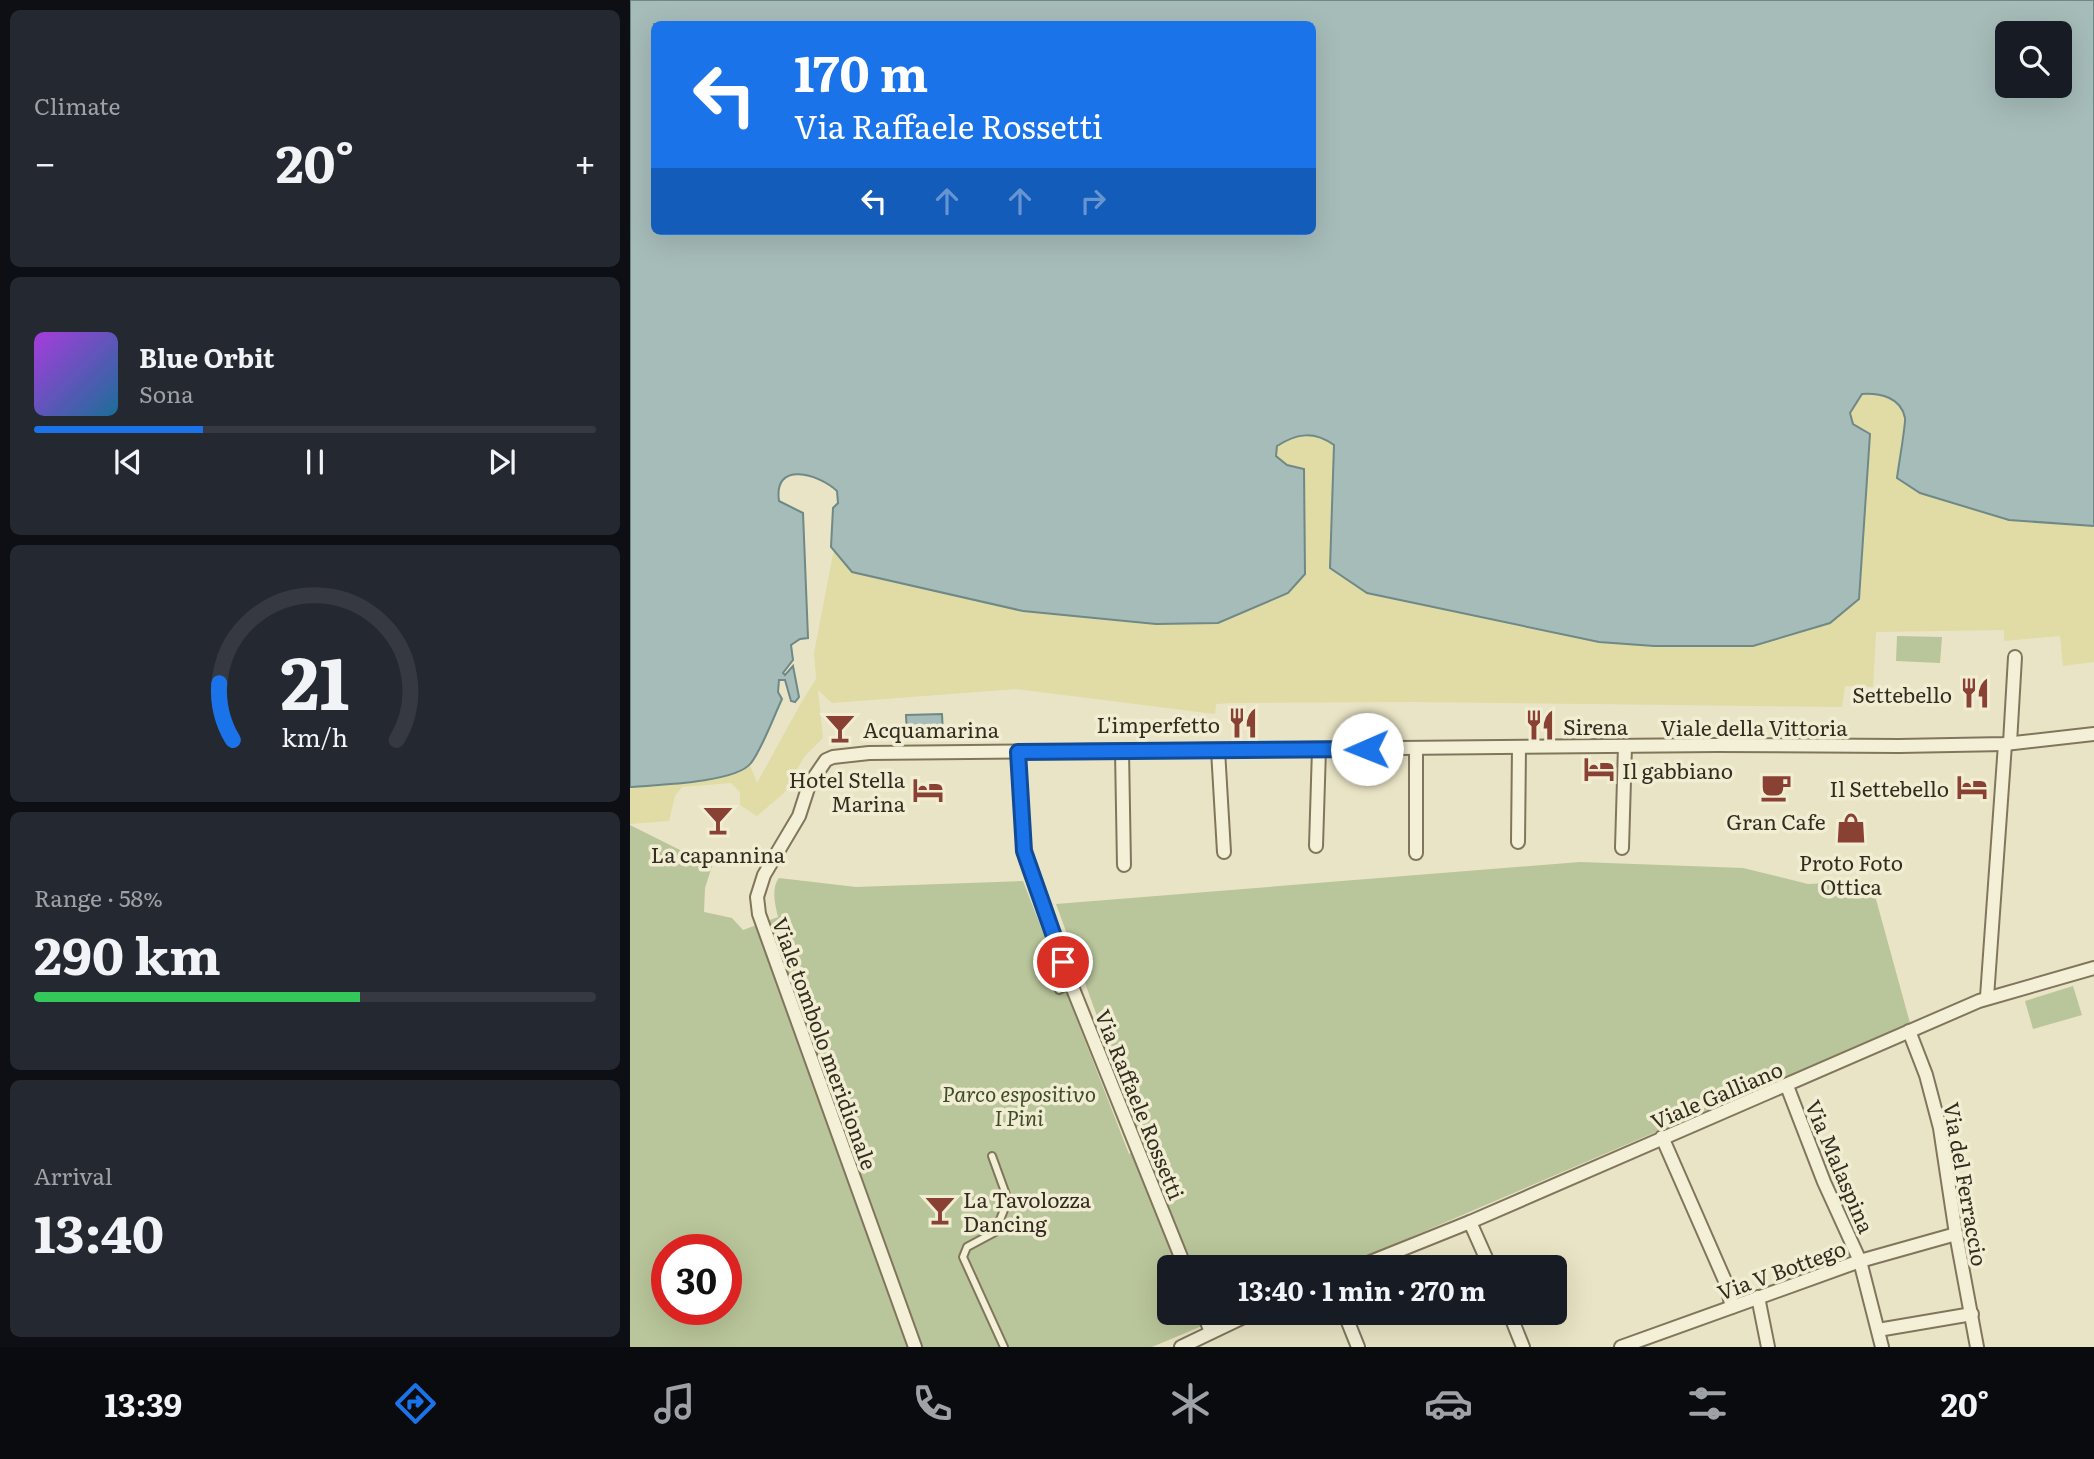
<!DOCTYPE html>
<html lang="en">
<head>
<meta charset="utf-8">
<style>
  body { margin:0; font-family:Literata,serif; background:#242831; color:#f1f3f6; height:100vh; display:flex; flex-direction:column; font-size:26px; white-space:nowrap }
  * { box-sizing:border-box; margin:0 }
  p { font-size:23px; color:#9ea1a6 }
  .icon { flex:none; width:38px; height:38px; fill:none; stroke:currentColor; stroke-width:2; stroke-linecap:round; stroke-linejoin:round }
  .map { position:relative; flex:1; overflow:hidden }
  .details { display:flex; flex-direction:column; gap:10px; padding:10px; background:#0d0f14; width:630px }
  .details>* { flex:none }
  .banner { position:absolute; left:21px; top:21px; width:665px; height:214px; border-radius:10px; box-shadow:0 7px 28px #0002; background:#1a73e8; color:#fff; overflow:hidden }
  .buttons { position:absolute; left:1365px; top:21px; display:grid; gap:14px }
  .buttons a { display:grid; place-items:center; width:77px; height:77px; border-radius:10px; background:#171b24; box-shadow:0 7px 28px #0002; font-size:35px }
  .speed { position:absolute; left:21px; top:1234px; display:flex; gap:14px; font-size:35px; font-weight:700; text-align:center }
  .speed>* { display:grid; place-content:center; width:91px; height:91px; border-radius:50%; background:#171b24; box-shadow:0 7px 28px #0002; line-height:1 }
  .speed .limit { border:10px solid #d22; background:#fff; color:#111 }
  .pin { position:absolute; display:grid; place-items:center; width:60px; height:60px; color:#fff; margin:-30px; border:4px solid #fff; border-radius:50%; box-shadow:0 2px 7px #0007 }
  .me { position:absolute; width:77px; margin:-38px; rotate:269deg; stroke-linejoin:round; filter:drop-shadow(0 0 5px #0008) }
  .turn { display:flex; align-items:center; gap:24px; height:147px; padding:0 28px; font-size:32px }
  .turn .icon { width:91px; height:91px; stroke-width:2.5 }
  .turn b { display:block; font-size:49px; line-height:60px }
  .lanes { display:flex; align-items:center; height:66px; padding:0 28px; background:#0003; justify-content:center; gap:35px; direction:ltr }
  .lanes .off { opacity:.35 }
  .big { font-size:52px; font-weight:700; line-height:1.1 }
  .details .card { flex:1; display:flex; flex-direction:column; justify-content:center; gap:10px; min-width:0; padding:0 24px; border-radius:10px; background:#242831 }
  .details .dial { align-items:center; gap:0 }
  .dial svg { height:182px; overflow:visible; fill:none; stroke:#363941; stroke-width:7; stroke-linecap:round; text-anchor:middle }
  .dial text { fill:#f1f3f6; stroke:none }
  .song { display:flex; align-items:center; gap:21px }
  .cover { width:84px; height:84px; border-radius:10px; background:linear-gradient(135deg,hsl(280 70% 55%),hsl(200 70% 35%)) }
  .played { height:7px; border-radius:4px; background:linear-gradient(90deg,#1a73e8 30%,#363941 30%) }
  .keys { display:flex; justify-content:space-around; direction:ltr }
  .heat { display:flex; justify-content:space-between; align-items:center; font-size:38px; direction:ltr }
  .charge { height:10px; border-radius:5px; background:linear-gradient(90deg,#34c759 58%,#363941 0) }
  .trip { position:absolute; left:527px; top:1255px; width:410px; height:70px; border-radius:10px; background:#171b24; box-shadow:0 7px 28px #0002; font-weight:700; line-height:70px; text-align:center }
  .dock { display:flex; height:112px; justify-content:space-around; align-items:center; background:#090b0e; color:#9ea1a6 }
  .dock .icon { width:49px; height:49px }
  .dock .on { color:#1a73e8 }
  .dock b { font-size:32px; color:#f1f3f6 }
  main { display:flex; flex:1; min-height:0 }
  .map>svg:first-child { display:block }
</style>
</head>
<body>
<main>
<section class="details">
<div class="card"><p>Climate</p>
<div class="heat"><a>−</a><b class="big">20°</b><a>+</a></div>
</div>
<div class="card">
<div class="song"><i class="cover"></i><div><b>Blue Orbit</b><p>Sona</p></div></div>
<div class="played"></div>
<div class="keys"><svg class="icon" aria-label="previous" viewBox="0 0 24 24"><path d="M18 5L8 12l10 7zM5 5v14"/></svg><svg class="icon" aria-label="pause" viewBox="0 0 24 24"><path d="M8 5v14M16 5v14"/></svg><svg class="icon" aria-label="next" viewBox="0 0 24 24"><path d="M6 5l10 7-10 7zM19 5v14"/></svg></div>
</div>
<div class="card dial"><svg viewBox="0 0 100 80">
<path d="M14 69A42 42 0 1 1 86 69"/>
<path d="M14 69A42 42 0 0 1 8 44" stroke="#1a73e8"/>
<text x="50" y="56" font-size="32" font-weight="700">21</text>
<text x="50" y="72" font-size="11">km/h</text>
</svg></div>
<div class="card"><p>Range · 58%</p><b class="big">290 km</b><div class="charge"></div></div>
<div class="card"><p>Arrival</p><b class="big">13:40</b></div>
</section>
<div class="map">
<svg width="1464" height="1347" viewBox="0 0 1464 1347">
  <rect width="100%" height="100%" fill="#e9e4c5"/>
  <g fill="#b9c59a" fill-rule="evenodd">
    <path d="M1267,636l45,1 -2,26 -44,-2z"/>
    <path d="M0,825l82,41 -7,22 -1,24 28,6 11,12 35,-13c-3,-12 -7,-29 1,-39l77,9 167,-6 106,273 16,-7 -89,-243 524,-42 163,6 65,16 63,-3 39,142 -569,244h-172v45l64,1 -81,34h-522zM37,1250h59v59h-59z"/>
    <path d="M1443,986l9,29 -49,14 -8,-28z"/>
  </g>
  <path fill="#e1dba5" d="M1248,393l17,7 11,19 -6,28 109,73 85,6v136l-31,4 -3,-30 -56,5v-11l-128,2 -3,55 -28,-1 -3,21 -431,-5 -181,1 -14,1 -1,10 -199,-25 -184,14 -14,-13 5,48 -19,19 -20,36 -27,23 -17,-11v-13l-9,-9 -49,4 -7,9 -6,25 -39,3v-37c40,-2 86,-2 120,-22l7,18 44,-80 15,-24 -2,-26 20,-104 18,23 171,39 133,13 62,-1 69,-158 -11,-9 1,-11c22,-13 35,-15 57,0l-4,124 37,24 232,49 55,4h99l27,-9 79,-38 11,-164 -17,-11 -3,-12 12,-18z"/>
  <g fill="#a6bcb9" stroke="#6e8987" stroke-width="2" fill-rule="evenodd">
    <path d="M0,0h1464v526l-85,-6 -89,-27 -23,-15c1,-9 9,-55 8,-60 -4,-21 -25,-25 -43,-24l-12,19 3,11 17,10 -11,165 -29,24 -77,23h-99l-55,-4 -232,-49 -37,-25 4,-123c-20,-14 -37,-12 -57,1l-1,10 11,9 17,4 1,105 -17,19 -70,30 -62,1 -133,-13 -171,-39 -21,-25 2,-39 5,-5 -1,-12c-18,-17 -64,-31 -58,10l24,12 5,125 -8,1 -9,6 2,15 -10,13 2,2 8,-9 6,31 -4,5 -4,-1 -6,-21h-6l-1,12 4,7c-8,17 -21,52 -31,64 -15,20 -96,22 -121,24zM24,24h658v207h-658zM1377,33h53v53h-53z"/>
    <path d="M312,714l1,21 -36,1 -1,-21z"/>
  </g>
  <g fill="none" stroke-linecap="round" stroke-linejoin="round">
    <g stroke="#81765d" stroke-width="10">
      <g id="lane">
        <path d="M429,990l12,-6"/>
        <path d="M362,1156l16,44 -13,32 -28,15 -4,10 41,90"/>
      </g>
    </g>
    <g stroke="#81765d" stroke-width="16">
      <g id="street">
        <path d="M1380,743l5,-86"/>
        <path d="M786,748v105"/>
        <path d="M588,750l6,102"/>
        <path d="M492,751l2,114"/>
        <path d="M388,752l6,99 47,133 114,283"/>
        <path d="M888,842l1,-95"/>
        <path d="M686,846l3,-97"/>
        <path d="M992,848l3,-102"/>
        <path d="M1357,997l18,-253"/>
        <path d="M1279,1031l17,44 14,53 16,106 21,113"/>
        <path d="M1157,1086l37,96 36,79 22,86"/>
        <path d="M1032,1137l64,146 6,24"/>
        <path d="M840,1222l20,45"/>
        <path d="M728,1267l112,-45 509,-221 115,-33"/>
        <path d="M1128,1297l10,50"/>
        <path d="M573,1312l8,20"/>
        <path d="M714,1312l14,35"/>
        <path d="M879,1312l14,35"/>
        <path d="M1248,1330l94,-16"/>
        <path d="M285,1347l-156,-433 -2,-17 7,-22 35,-59 10,-31 17,-25 7,-3 36,-4 848,-8 182,1 106,-2 89,-10"/>
        <path d="M551,1347l73,-35"/>
        <path d="M991,1347l239,-86 96,-27"/>
      </g>
    </g>
    <use href="#lane" stroke="#f4f0d7" stroke-width="6"/>
    <use href="#street" stroke="#f4f0d7" stroke-width="12"/>
  </g>
  <g fill="none" stroke-linecap="round" stroke-linejoin="round">
    <g stroke="#114b97" stroke-width="18">
      <path id="route" d="M433,962l-39,-111 -6,-99 349,-3"/>
    </g>
    <use href="#route" stroke="#1a73e8" stroke-width="12"/>
  </g>
  <defs>
    <g id="restaurant-bare" transform="scale(2.415)"><path d="M-5-6h1v4h1v-4h1v4h1v-4h1v5L-1.5 .5V6h-2V.5L-5-1ZM5-6V6H3V1.5H1.5Q1.5-4 5-6Z" fill="#894134" stroke="#f1edd3" stroke-width="2.5" paint-order="stroke"/></g>
    <g id="bar-bare" transform="scale(2.415)"><path d="M-6-5H6L.8 .8V4.5H3.5V6h-7V4.5H-.8V.8Z" fill="#894134" stroke="#f1edd3" stroke-width="2.5" paint-order="stroke"/></g>
    <g id="hotel-bare" transform="scale(2.415)"><path d="M-6-4.5h1.5V1H6V5H4.5V3h-9V5H-6ZM-4 0a1.8 1.8 0 1 1 3.6 0ZM.5 0V-2.5h3Q6-2.5 6 0Z" fill="#894134" stroke="#f1edd3" stroke-width="2.5" paint-order="stroke"/></g>
    <g id="cafe-bare" transform="scale(2.415)"><path d="M-5.5-4.5H6V0H3Q3 3.5 0 3.5H-2.5Q-5.5 3.5-5.5 0ZM3-3.2v2h1.7v-2ZM-6 4.5H4V6H-6Z" fill="#894134" stroke="#f1edd3" stroke-width="2.5" paint-order="stroke"/></g>
    <g id="shop-bare" transform="scale(2.415)"><path d="M-5-2.5h2.3a2.7 3.5 0 0 1 5.4 0H5L5.5 6h-11ZM-1.5-2.5h3a1.5 2.3 0 0 0-3 0Z" fill="#894134" stroke="#f1edd3" stroke-width="2.5" paint-order="stroke"/></g>
  </defs>
  <g fill-rule="evenodd">
    <use href="#restaurant-bare" x="1345" y="693"/>
    <use href="#restaurant-bare" x="613" y="723"/>
    <use href="#restaurant-bare" x="910" y="725"/>
    <use href="#bar-bare" x="210" y="728"/>
    <use href="#hotel-bare" x="969" y="769"/>
    <use href="#cafe-bare" x="1146" y="787"/>
    <use href="#hotel-bare" x="1342" y="787"/>
    <use href="#hotel-bare" x="298" y="790"/>
    <use href="#bar-bare" x="88" y="820"/>
    <use href="#shop-bare" x="1221" y="828"/>
    <use href="#bar-bare" x="310" y="1210"/>
  </g>
  <g text-anchor="middle" dominant-baseline="central" stroke-width="7" stroke-linejoin="round" paint-order="stroke">
    <g font-size="21" fill="#332c1f" stroke="#f1edd3" text-anchor="end">
      <text x="1322" y="693">Settebello</text>
      <text x="590" y="723">L'imperfetto</text>
      <text x="933" y="725" text-anchor="start">Sirena</text>
      <text x="233" y="728" text-anchor="start">Acquamarina</text>
      <text x="992" y="769" text-anchor="start">Il gabbiano</text>
      <text x="275" y="778">Hotel Stella<tspan x="275" dy="24">Marina</tspan></text>
      <text x="1319" y="787">Il Settebello</text>
      <text x="1146" y="820" text-anchor="middle">Gran Cafe</text>
      <text x="88" y="853" text-anchor="middle">La capannina</text>
      <text x="1221" y="861" text-anchor="middle">Proto Foto<tspan x="1221" dy="24">Ottica</tspan></text>
      <text x="333" y="1198" text-anchor="start">La Tavolozza<tspan x="333" dy="24">Dancing</tspan></text>
    </g>
    <g font-size="21" fill="#332c1f" stroke="#f1edd3">
      <text x="1124" y="726">Viale della Vittoria</text>
      <text transform="translate(196 1043) rotate(70)">Viale tombolo meridionale</text>
      <text transform="translate(1086 1094) rotate(-23)">Viale Galliano</text>
      <text transform="translate(511 1104) rotate(68)">Via Raffaele Rossetti</text>
      <text transform="translate(1211 1166) rotate(67)">Via Malaspina</text>
      <text transform="translate(1337 1184) rotate(80)">Via del Ferraccio</text>
      <text transform="translate(1151 1269) rotate(-20)">Via V Bottego</text>
    </g>
    <g font-size="21" font-style="italic" fill="#3e4d28" stroke="#f1edd3">
      <text x="389" y="1092">Parco espositivo<tspan x="389" dy="24">I Pini</tspan></text>
    </g>
  </g>
</svg>
<div class="buttons">
<a><svg class="icon" aria-label="search" viewBox="0 0 24 24"><circle cx="10" cy="10" r="6"/><path d="M15 15l6 6"/></svg></a>
</div>
<div class="speed"><div class="limit">30</div></div>
<div class="pin" style="left:433px;top:962px;background:#d93025"><svg class="icon" aria-label="arrive" viewBox="0 0 24 24"><path d="M6 21V4h12l-3 4 3 4H6"/></svg></div>
<svg class="me" style="left:737px;top:749px" viewBox="-20 -20 40 40"><circle r="19" fill="#fff"/><path d="M0-13L10 11 0 6-10 11z" fill="#1a73e8"/></svg>
<div class="trip">13:40 · 1 min · 270 m</div>
<div class="banner">
<div class="turn"><svg class="icon" aria-label="left" viewBox="0 0 24 24"><path d="M17 20v-9H6M10 6l-5 5 5 5"/></svg><div><b>170 m</b>Via Raffaele Rossetti</div></div>
<div class="lanes"><svg class="icon" aria-label="left" viewBox="0 0 24 24"><path d="M17 20v-9H6M10 6l-5 5 5 5"/></svg><svg class="icon off" aria-label="ahead" viewBox="0 0 24 24"><path d="M12 20V5M6 11l6-6 6 6"/></svg><svg class="icon off" aria-label="ahead" viewBox="0 0 24 24"><path d="M12 20V5M6 11l6-6 6 6"/></svg><svg class="icon off" aria-label="right" viewBox="0 0 24 24"><path d="M7 20v-9h11M14 6l5 5-5 5"/></svg></div>
</div>
</div>
</main>
<nav class="dock">
<b>13:39</b>
<svg class="icon on" aria-label="directions" viewBox="0 0 24 24"><path d="M12 3l9 9-9 9-9-9zM9 14v-3h6M13 9l2 2-2 2"/></svg>
<svg class="icon" aria-label="music" viewBox="0 0 24 24"><path d="M9 18V5l10-2v13"/><circle cx="6" cy="18" r="3"/><circle cx="16" cy="16" r="3"/></svg>
<svg class="icon" aria-label="phone" viewBox="0 0 24 24"><path d="M5 4h4l2 5-3 2q2 4 5 5l2-3 5 2v4C11 20 4 13 5 4z"/></svg>
<svg class="icon" aria-label="climate" viewBox="0 0 24 24"><path d="M12 3v18M4 7l16 10M4 17L20 7"/></svg>
<svg class="icon" aria-label="car" viewBox="0 0 24 24"><path d="M5 17H2v-5l4-1 3-4h7l3 4 3 1v5h-3M9 17h6M6 11h13"/><circle cx="7" cy="17" r="2"/><circle cx="17" cy="17" r="2"/></svg>
<svg class="icon" aria-label="filters" viewBox="0 0 24 24"><path d="M4 7h16M4 17h16"/><circle cx="9" cy="7" r="2"/><circle cx="15" cy="17" r="2"/></svg>
<b>20°</b>
</nav>
</body>
</html>
